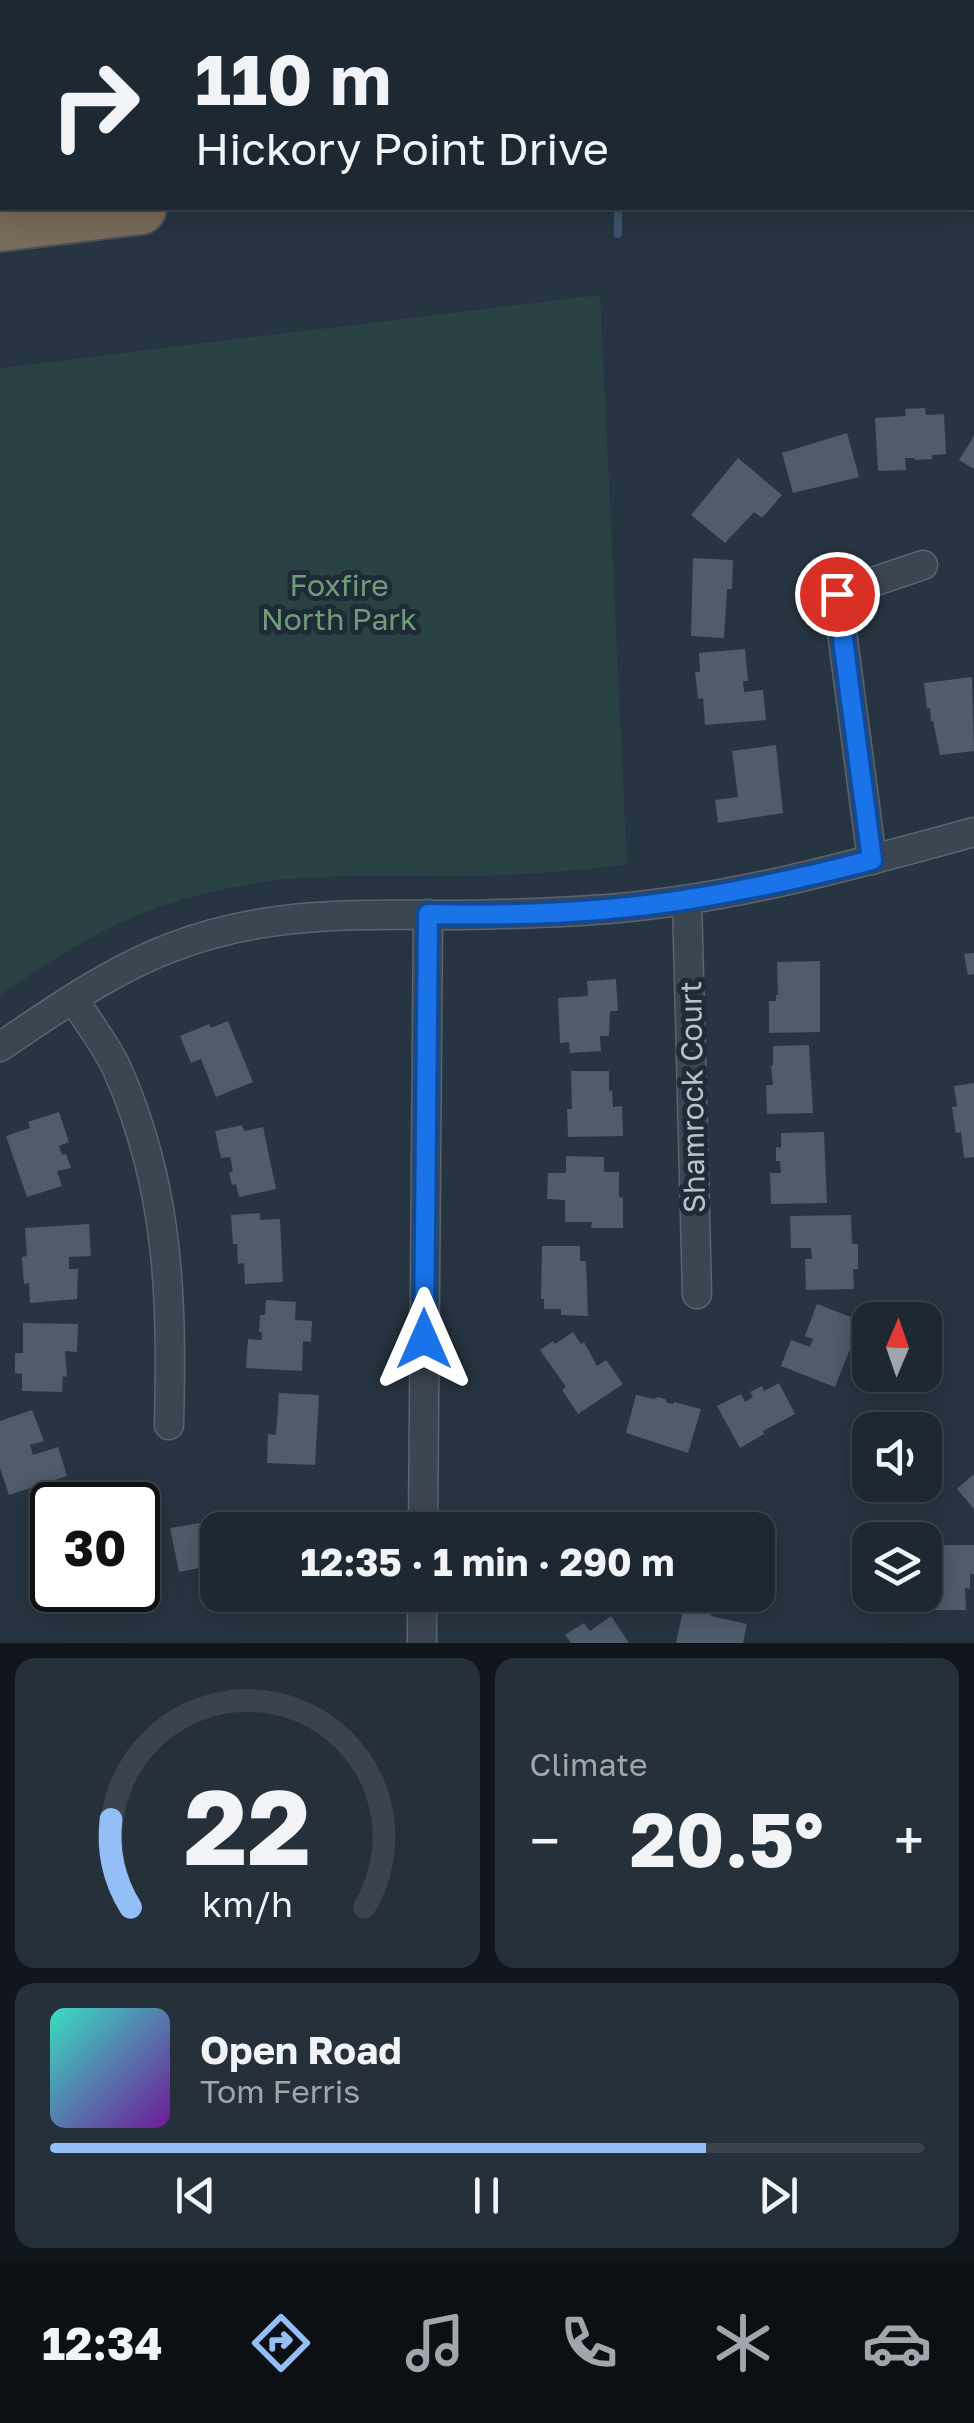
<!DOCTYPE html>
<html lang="en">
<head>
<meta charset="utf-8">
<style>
  body { margin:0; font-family:"Golos Text",sans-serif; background:#25303a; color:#f1f3f6; height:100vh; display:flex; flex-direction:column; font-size:38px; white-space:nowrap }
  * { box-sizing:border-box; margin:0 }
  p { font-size:32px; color:#a0a6ac }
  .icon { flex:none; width:55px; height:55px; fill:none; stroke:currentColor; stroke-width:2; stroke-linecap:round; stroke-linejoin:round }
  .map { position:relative; height:1643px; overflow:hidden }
  .sheet { display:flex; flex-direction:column; gap:15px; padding:15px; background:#10161c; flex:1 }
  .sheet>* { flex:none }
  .top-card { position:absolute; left:0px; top:0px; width:975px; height:210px; box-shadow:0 5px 25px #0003,0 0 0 2px #3b444d; background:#1d2832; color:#f1f3f6; overflow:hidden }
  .needle { width:65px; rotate:2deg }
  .fabs { position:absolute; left:852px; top:1302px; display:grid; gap:20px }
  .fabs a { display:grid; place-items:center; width:90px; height:90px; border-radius:20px; background:#1d2832; box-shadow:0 5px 25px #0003,0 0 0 2px #3b444d; font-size:50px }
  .speed { position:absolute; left:30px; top:1482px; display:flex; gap:20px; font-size:50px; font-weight:700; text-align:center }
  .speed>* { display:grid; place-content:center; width:130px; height:130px; border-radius:50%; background:#1d2832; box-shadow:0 5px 25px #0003,0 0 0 2px #3b444d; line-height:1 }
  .speed .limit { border:5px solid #111; border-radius:15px; background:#fff; color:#111 }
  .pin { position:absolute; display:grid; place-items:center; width:85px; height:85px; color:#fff; margin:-42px; border:5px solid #fff; border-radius:50%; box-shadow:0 2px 10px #0007 }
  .me { position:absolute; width:110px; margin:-55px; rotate:0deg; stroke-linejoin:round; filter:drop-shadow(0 0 8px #0008) }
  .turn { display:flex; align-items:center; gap:35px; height:210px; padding:0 30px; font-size:45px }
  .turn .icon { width:130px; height:130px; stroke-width:2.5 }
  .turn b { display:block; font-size:70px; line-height:85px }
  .big { font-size:75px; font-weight:700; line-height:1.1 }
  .sheet .card { flex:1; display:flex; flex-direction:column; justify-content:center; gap:15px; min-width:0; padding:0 35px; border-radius:20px; background:#25303a }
  .sheet .dial { align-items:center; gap:0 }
  .dial svg { height:260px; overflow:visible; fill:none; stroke:#3b444d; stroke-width:7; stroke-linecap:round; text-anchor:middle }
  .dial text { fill:#f1f3f6; stroke:none }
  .song { display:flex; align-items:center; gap:30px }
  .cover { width:120px; height:120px; border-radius:15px; background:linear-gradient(135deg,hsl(170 70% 55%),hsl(280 70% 35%)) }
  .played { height:10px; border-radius:5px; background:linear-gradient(90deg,#94bff6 75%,#3b444d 75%) }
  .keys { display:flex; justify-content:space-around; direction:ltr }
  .heat { display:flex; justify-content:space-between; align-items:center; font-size:55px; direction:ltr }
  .sheet .tiles { flex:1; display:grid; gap:15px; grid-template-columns:1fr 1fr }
  .card:last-child { grid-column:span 2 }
  .trip { position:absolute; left:200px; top:1512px; width:575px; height:100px; border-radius:20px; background:#1d2832; box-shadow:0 5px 25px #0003,0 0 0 2px #3b444d; font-weight:700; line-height:100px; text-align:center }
  .dock { display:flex; height:160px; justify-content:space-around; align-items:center; background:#0c1014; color:#a0a6ac }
  .dock .icon { width:70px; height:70px }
  .dock .active { color:#94bff6 }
  .dock b { font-size:45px; color:#f1f3f6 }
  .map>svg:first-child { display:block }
</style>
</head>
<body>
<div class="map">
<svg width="974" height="1643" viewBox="0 0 974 1643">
  <rect width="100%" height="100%" fill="#273542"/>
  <g fill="#2a4243">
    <path d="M0,0h459l-21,2h-436v53l-2,1z"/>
    <path d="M600,295l27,570c-51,5 -101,10 -152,11 -63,1 -127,-2 -190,3 -29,3 -61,10 -89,17 -72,17 -136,58 -196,99v-627z"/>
  </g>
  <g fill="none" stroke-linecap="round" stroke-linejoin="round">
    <path stroke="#3e536b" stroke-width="8" d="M618,208v26"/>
  </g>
  <g fill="#4e5c6b">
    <path d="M925,408l1,7 18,-1 2,40 -14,1v4l-17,1v-2h-10l1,12 -28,1 -3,-53 31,-2 -1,-7z"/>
    <path d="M847,433l12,44 -66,16 -11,-40z"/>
    <path d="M974,436v33l-15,-9z"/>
    <path d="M738,458l44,37 -20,23 -8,-6 -29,31 -34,-28z"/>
    <path d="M693,558l40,2 -1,29h-5l-3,49 -33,-2z"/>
    <path d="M745,649l3,32h-5l1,11 19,-2 3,30 -61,5 -2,-27 -5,1 -3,-27h5l-1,-19z"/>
    <path d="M972,677l2,74 -34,4 -7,-34h-2l-1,-13 -3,1 -3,-26z"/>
    <path d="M776,745l7,68 -65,10 -3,-23 23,-3 -6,-46z"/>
    <path d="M974,953v21l-6,1 -4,-21z"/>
    <path d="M820,961v71l-51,1v-32h7v-6h2l-1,-33z"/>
    <path d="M616,979l2,32h-8l-1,25h-9l1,15 -31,2 -1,-11 -9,1 -2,-45 30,-2 -1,-15z"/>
    <path d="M228,1021l25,61 -37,15 -15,-38 -10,4 -11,-27 29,-12 2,4z"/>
    <path d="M809,1045l4,68 -46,1 -1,-29h7l-2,-19h2v-20z"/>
    <path d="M571,1071h38v20l3,-1 1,17 9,-1 1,30 -55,1 -1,-28h5z"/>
    <path d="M974,1083v74l-10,1 -3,-26 -5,1 -4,-26 5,-1 -3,-20z"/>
    <path d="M59,1112l10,30 -10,4 3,9 4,-1 5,14 -14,3 5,15 -35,11 -21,-61 24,-8 -2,-6z"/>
    <path d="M242,1125l2,6 19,-4 13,62 -37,8 -3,-13 -4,1 -3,-12 4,-2 -3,-14 -9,1 -6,-27z"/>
    <path d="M824,1132l3,71 -56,1 -1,-31h11l-1,-12h-4v-14l5,1v-15z"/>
    <path d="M566,1156l38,1v15h15v25l4,1v30h-32l1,-6h-27v-22l-18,-1 1,-26h18z"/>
    <path d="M260,1213v7l20,-1 3,63 -38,2 -1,-21 -6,1 -1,-20h-4l-2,-29z"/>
    <path d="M851,1215l1,29h6v25h-5l1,20 -48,1 -1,-31h7l-1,-11h-20l-1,-32z"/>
    <path d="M89,1224l2,32 -22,1v12h9l-1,30 -47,4 -1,-20 -5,1 -2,-27 5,-1 -2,-28z"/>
    <path d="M542,1246h38v15h6l2,55 -27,-1v-6h-17v-10h-3z"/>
    <path d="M266,1300l30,2 -1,18 17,1 -1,21 -8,-1 -1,30 -56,-3 2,-29 14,1v-8h-3l1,-17h5z"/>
    <path d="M817,1304l44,17 -26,66 -54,-21 10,-26 19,7 3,-8 -8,-3z"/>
    <path d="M23,1323l55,1 -1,28 -12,-1 2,26 -4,-1 -1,16 -40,-1v-17l-7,-1v-20h8z"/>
    <path d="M573,1332l8,12 3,-2 13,24 9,-6 17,24 -45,30 -16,-24 4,-3 -26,-37 13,-9 2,3z"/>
    <path d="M779,1383l16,31 -32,17 1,3 -24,14 -23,-42 24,-12 4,8 8,-5 -3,-5 12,-6 2,5z"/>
    <path d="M279,1393l40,2 -4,70 -48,-2 1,-29 8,1z"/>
    <path d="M636,1395l18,4 4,-2 7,2 2,4 6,1 1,-2 27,7 -13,44 -62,-20z"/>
    <path d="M32,1410l12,31 -14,4 3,10 25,-8 9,29 -58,19 -9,-27v-47z"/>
    <path d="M974,1474v35l-17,-20z"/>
    <path d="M218,1520v5l18,-3 1,8h-19v32l-15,2 1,3 -25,5 -9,-44z"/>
    <path d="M925,1545h49v29h-4v15l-5,-1 1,22h-35l-1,-36 -5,-1z"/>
    <path d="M684,1606l28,6 -1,4 36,8 -4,19h-67z"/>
    <path d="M611,1616l18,27h-58l-6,-8 19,-12 6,8z"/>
  </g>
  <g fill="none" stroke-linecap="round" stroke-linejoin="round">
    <g stroke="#5a646f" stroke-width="31">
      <g id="minor">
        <path d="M872,860l-35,-266 86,-29"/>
        <path d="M687,900l10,394"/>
        <path d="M74,999c14,24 33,47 44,72 52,119 54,227 51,354"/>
        <path d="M0,1047c53,-36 110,-76 170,-99 96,-38 189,-33 291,-33 53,-1 106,-2 158,-7 121,-11 238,-44 355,-76"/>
        <path d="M423,1530l5,-616"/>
        <path d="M422,1643v-48"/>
      </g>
    </g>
    <g stroke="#46515c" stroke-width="56">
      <g id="motorway">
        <path d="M972,5h2"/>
        <path d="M972,109h2"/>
        <path d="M0,123h2"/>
        <path d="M0,225l140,-17"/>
      </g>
    </g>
    <use href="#minor" stroke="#3c4652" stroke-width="28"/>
    <use href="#motorway" stroke="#786a59" stroke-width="52"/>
  </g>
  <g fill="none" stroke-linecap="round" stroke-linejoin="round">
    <g stroke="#114b97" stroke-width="25">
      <path id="route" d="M424,1339l4,-425c87,2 176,-1 262,-15 61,-10 122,-23 182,-39l-35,-266"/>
    </g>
    <use href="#route" stroke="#1a73e8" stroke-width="18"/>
  </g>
  <g text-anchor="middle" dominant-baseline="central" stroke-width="10" stroke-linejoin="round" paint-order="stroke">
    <g font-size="30" fill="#719c78" stroke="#202b38">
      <text x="339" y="585">Foxfire<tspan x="339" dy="34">North Park</tspan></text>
    </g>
    <g font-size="30" fill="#b9c1cc" stroke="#202b38">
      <text transform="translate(692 1097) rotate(-91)">Shamrock Court</text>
    </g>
  </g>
</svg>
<div class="fabs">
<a><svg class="needle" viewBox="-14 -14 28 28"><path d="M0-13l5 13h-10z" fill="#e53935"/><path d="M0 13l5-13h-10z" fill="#a0a6ac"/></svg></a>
<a><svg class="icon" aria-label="sound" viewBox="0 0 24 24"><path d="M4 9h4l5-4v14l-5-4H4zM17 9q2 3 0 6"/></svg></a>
<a><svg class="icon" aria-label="layers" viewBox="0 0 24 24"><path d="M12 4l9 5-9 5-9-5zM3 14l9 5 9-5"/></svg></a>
</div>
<div class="speed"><div class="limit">30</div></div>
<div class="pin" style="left:837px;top:594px;background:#d93025"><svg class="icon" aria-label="arrive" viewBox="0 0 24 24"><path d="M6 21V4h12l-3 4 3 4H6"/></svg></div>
<svg class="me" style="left:424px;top:1339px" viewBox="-20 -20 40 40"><path d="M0-17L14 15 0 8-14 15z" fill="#1a73e8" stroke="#fff" stroke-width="4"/></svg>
<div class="trip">12:35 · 1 min · 290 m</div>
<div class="top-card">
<div class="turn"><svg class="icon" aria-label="right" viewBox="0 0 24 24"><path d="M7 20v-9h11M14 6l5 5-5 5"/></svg><div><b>110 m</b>Hickory Point Drive</div></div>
</div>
</div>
<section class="sheet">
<div class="tiles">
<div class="card dial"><svg viewBox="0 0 100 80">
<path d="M14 69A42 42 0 1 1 86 69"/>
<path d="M14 69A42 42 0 0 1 8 42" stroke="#94bff6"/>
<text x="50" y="56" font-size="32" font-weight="700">22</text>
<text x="50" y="72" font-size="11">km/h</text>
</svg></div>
<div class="card"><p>Climate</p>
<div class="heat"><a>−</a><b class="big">20.5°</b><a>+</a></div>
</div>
<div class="card">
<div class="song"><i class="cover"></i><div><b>Open Road</b><p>Tom Ferris</p></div></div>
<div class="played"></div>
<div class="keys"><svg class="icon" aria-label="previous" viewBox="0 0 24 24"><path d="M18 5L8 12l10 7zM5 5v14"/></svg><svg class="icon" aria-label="pause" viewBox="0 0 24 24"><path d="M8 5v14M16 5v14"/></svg><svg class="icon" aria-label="next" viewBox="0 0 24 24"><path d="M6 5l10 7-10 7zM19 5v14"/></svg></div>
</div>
</div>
</section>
<nav class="dock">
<b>12:34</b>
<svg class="icon active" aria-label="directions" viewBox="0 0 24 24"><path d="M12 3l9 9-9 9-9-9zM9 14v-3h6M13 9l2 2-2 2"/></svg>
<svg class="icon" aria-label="music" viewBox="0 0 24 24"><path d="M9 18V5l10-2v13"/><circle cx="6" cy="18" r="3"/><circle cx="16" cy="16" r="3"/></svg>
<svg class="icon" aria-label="phone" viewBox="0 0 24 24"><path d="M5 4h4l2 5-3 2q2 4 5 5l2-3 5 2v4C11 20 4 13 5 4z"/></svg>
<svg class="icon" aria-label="climate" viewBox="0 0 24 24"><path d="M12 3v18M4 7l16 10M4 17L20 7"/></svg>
<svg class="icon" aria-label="car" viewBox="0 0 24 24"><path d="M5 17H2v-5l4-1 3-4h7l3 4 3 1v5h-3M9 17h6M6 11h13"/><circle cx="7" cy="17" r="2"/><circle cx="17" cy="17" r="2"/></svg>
</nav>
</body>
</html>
